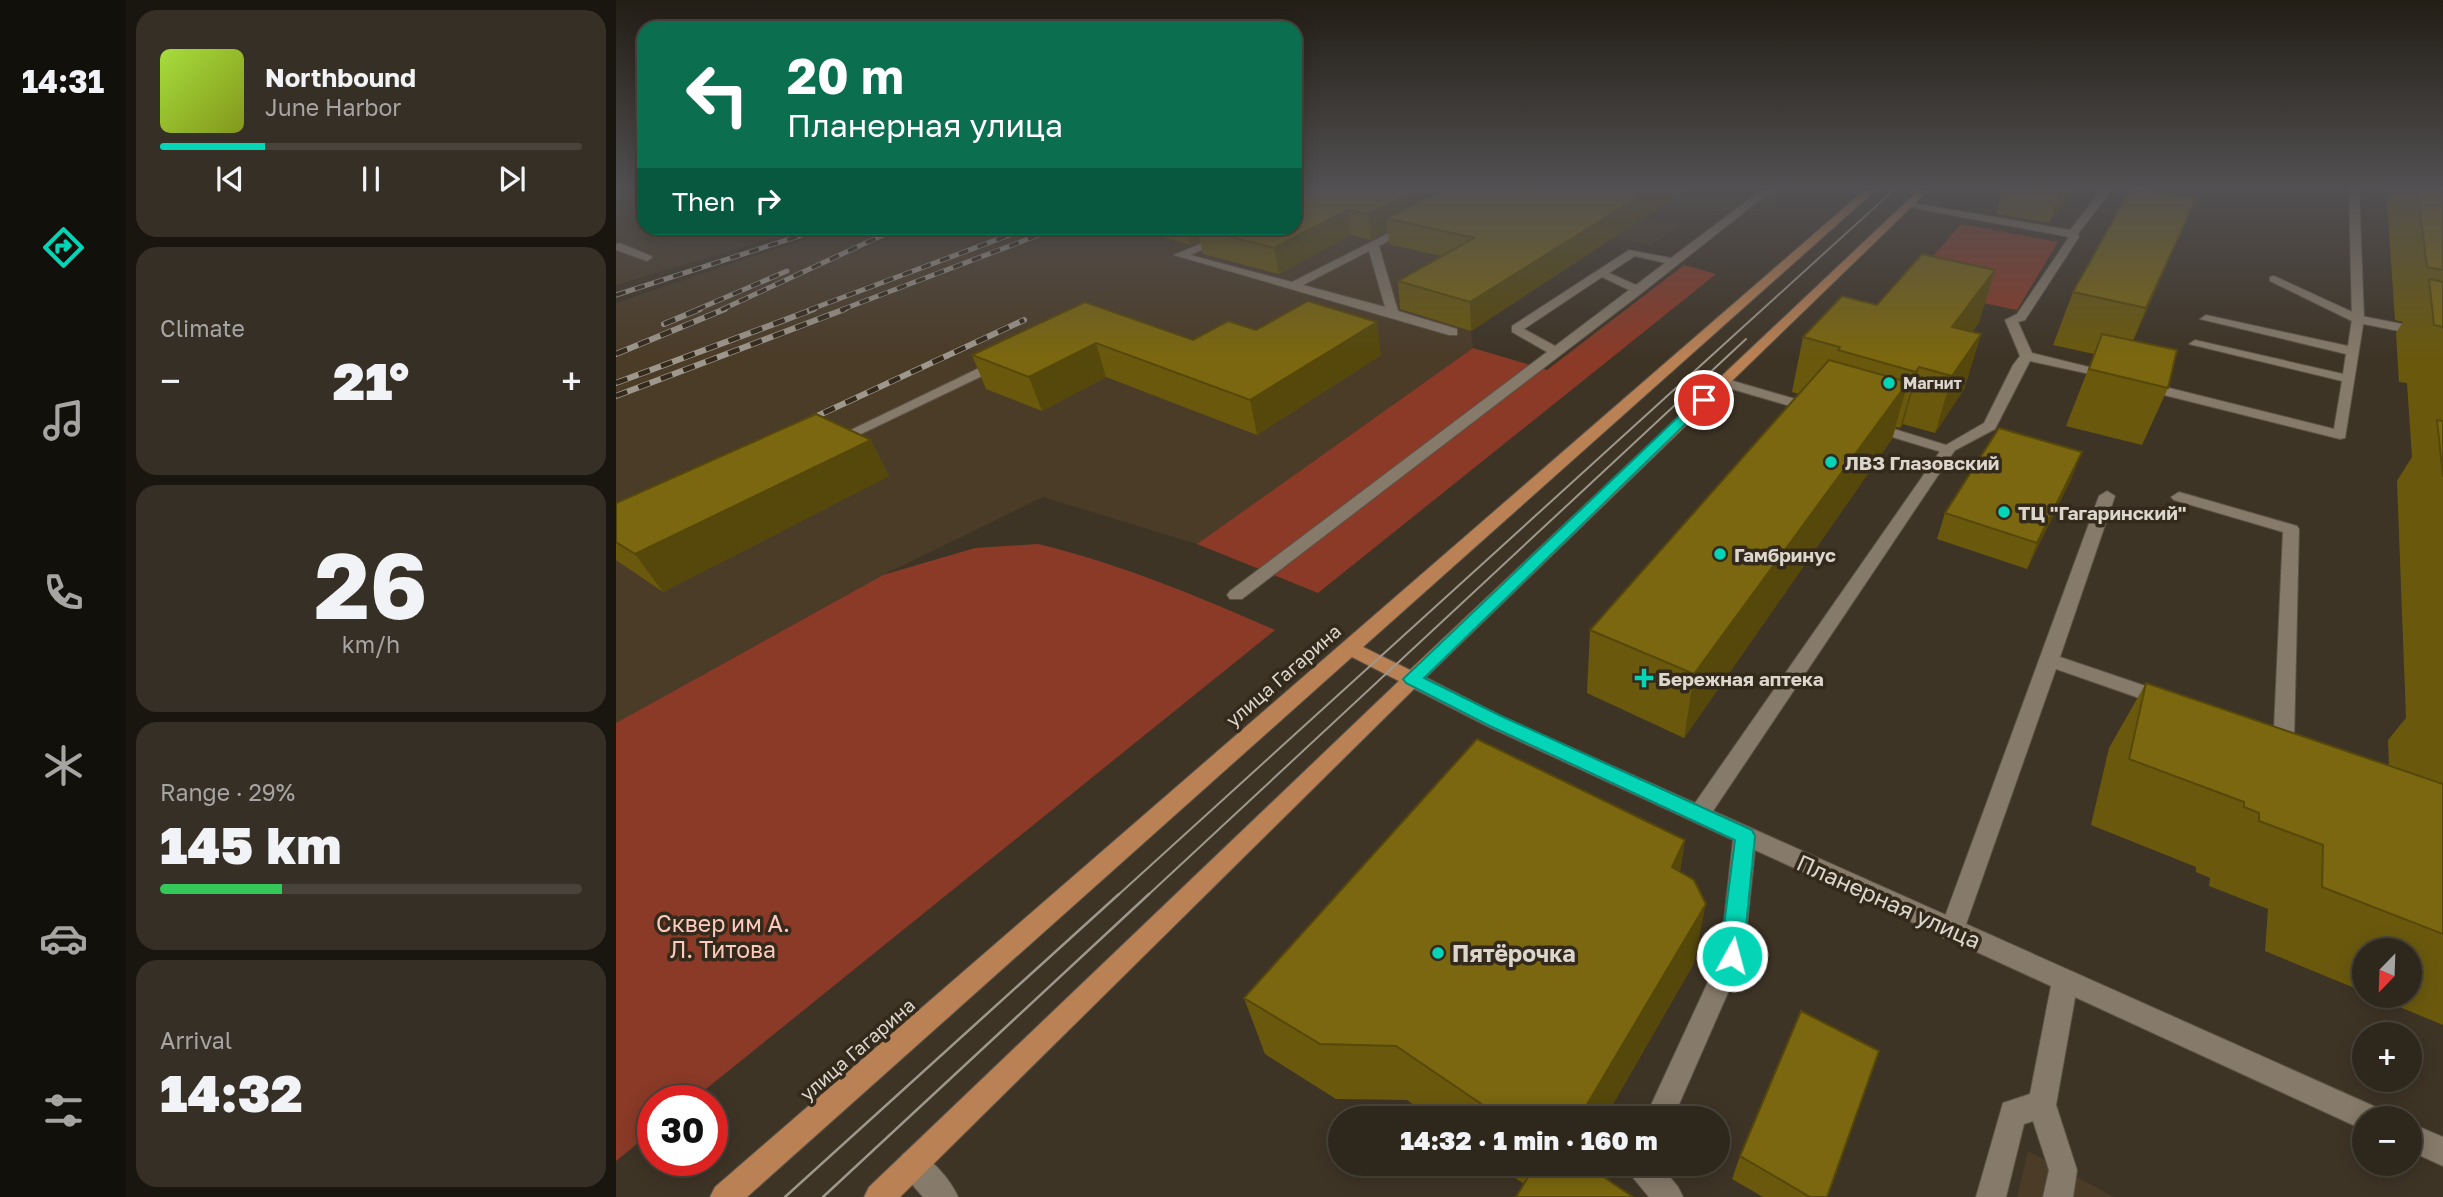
<!DOCTYPE html>
<html lang="en">
<head>
<meta charset="utf-8">
<style>
  body { margin:0; font-family:"Golos Text",sans-serif; background:#362f25; color:#f1f3f6; height:100vh; display:flex; flex-direction:column; font-size:26px; white-space:nowrap }
  * { box-sizing:border-box; margin:0 }
  p { font-size:23px; color:#a7a5a3 }
  .icon { flex:none; width:38px; height:38px; fill:none; stroke:currentColor; stroke-width:2; stroke-linecap:round; stroke-linejoin:round }
  .map { position:relative; flex:1; overflow:hidden }
  .details { display:flex; flex-direction:column; gap:10px; padding:10px; background:#19150f; width:490px }
  .details>* { flex:none }
  .banner { position:absolute; left:21px; top:21px; width:665px; height:214px; border-radius:21px; box-shadow:0 4px 18px #0003,0 0 0 2px #49443b; background:#0b6e4f; color:#fff; overflow:hidden }
  .needle { width:46px; rotate:203deg }
  .tools { position:absolute; left:1736px; top:938px; display:grid; gap:14px }
  .tools a { display:grid; place-items:center; width:70px; height:70px; border-radius:50%; background:#2e271c; box-shadow:0 4px 18px #0003,0 0 0 2px #49443b; font-size:35px }
  .speed { position:absolute; left:21px; top:1085px; display:flex; gap:14px; font-size:35px; font-weight:700; text-align:center }
  .speed>* { display:grid; place-content:center; width:91px; height:91px; border-radius:50%; background:#2e271c; box-shadow:0 4px 18px #0003,0 0 0 2px #49443b; line-height:1 }
  .speed .limit { border:10px solid #d22; background:#fff; color:#111 }
  .pin { position:absolute; display:grid; place-items:center; width:60px; height:60px; color:#fff; margin:-30px; border:4px solid #fff; border-radius:50%; box-shadow:0 2px 7px #0007 }
  .me { position:absolute; width:77px; margin:-38px; rotate:7deg; stroke-linejoin:round; filter:drop-shadow(0 0 5px #0008) }
  .turn { display:flex; align-items:center; gap:24px; height:147px; padding:0 35px; font-size:32px }
  .turn .icon { width:91px; height:91px; stroke-width:2.5 }
  .turn b { display:block; font-size:49px; line-height:60px }
  .then { display:flex; align-items:center; height:66px; padding:0 35px; background:#0003; gap:14px; font-size:26px }
  .big { font-size:52px; font-weight:800; line-height:1.1 }
  .details .card { flex:1; display:flex; flex-direction:column; justify-content:center; gap:10px; min-width:0; padding:0 24px; border-radius:21px; background:#362f25 }
  .details .dial { align-items:center; gap:0 }
  .dial b { font-size:91px; line-height:1 }
  .song { display:flex; align-items:center; gap:21px }
  .cover { width:84px; height:84px; border-radius:10px; background:linear-gradient(135deg,hsl(80 70% 55%),hsl(70 70% 35%)) }
  .played { height:7px; border-radius:4px; background:linear-gradient(90deg,#04d5b6 25%,#49443b 25%) }
  .keys { display:flex; justify-content:space-around; direction:ltr }
  .heat { display:flex; justify-content:space-between; align-items:center; font-size:38px; direction:ltr }
  .charge { height:10px; border-radius:5px; background:linear-gradient(90deg,#34c759 29%,#49443b 0) }
  .trip { position:absolute; left:712px; top:1106px; width:402px; height:70px; border-radius:35px; background:#2e271c; box-shadow:0 4px 18px #0003,0 0 0 2px #49443b; font-weight:800; line-height:70px; text-align:center }
  main { display:flex; flex:1; min-height:0 }
  .tab-bar { display:flex; flex-direction:column; width:126px; justify-content:space-around; align-items:center; background:#12100b; color:#a7a5a3 }
  .tab-bar .icon { width:49px; height:49px }
  .tab-bar .on { color:#04d5b6 }
  .tab-bar b { font-size:32px; color:#f1f3f6 }
  .map>svg:first-child { display:block }
</style>
</head>
<body>
<main>
<nav class="tab-bar">
<b>14:31</b>
<svg class="icon on" aria-label="directions" viewBox="0 0 24 24"><path d="M12 3l9 9-9 9-9-9zM9 14v-3h6M13 9l2 2-2 2"/></svg>
<svg class="icon" aria-label="music" viewBox="0 0 24 24"><path d="M9 18V5l10-2v13"/><circle cx="6" cy="18" r="3"/><circle cx="16" cy="16" r="3"/></svg>
<svg class="icon" aria-label="phone" viewBox="0 0 24 24"><path d="M5 4h4l2 5-3 2q2 4 5 5l2-3 5 2v4C11 20 4 13 5 4z"/></svg>
<svg class="icon" aria-label="climate" viewBox="0 0 24 24"><path d="M12 3v18M4 7l16 10M4 17L20 7"/></svg>
<svg class="icon" aria-label="car" viewBox="0 0 24 24"><path d="M5 17H2v-5l4-1 3-4h7l3 4 3 1v5h-3M9 17h6M6 11h13"/><circle cx="7" cy="17" r="2"/><circle cx="17" cy="17" r="2"/></svg>
<svg class="icon" aria-label="filters" viewBox="0 0 24 24"><path d="M4 7h16M4 17h16"/><circle cx="9" cy="7" r="2"/><circle cx="15" cy="17" r="2"/></svg>
</nav>
<section class="details">
<div class="card">
<div class="song"><i class="cover"></i><div><b>Northbound</b><p>June Harbor</p></div></div>
<div class="played"></div>
<div class="keys"><svg class="icon" aria-label="previous" viewBox="0 0 24 24"><path d="M18 5L8 12l10 7zM5 5v14"/></svg><svg class="icon" aria-label="pause" viewBox="0 0 24 24"><path d="M8 5v14M16 5v14"/></svg><svg class="icon" aria-label="next" viewBox="0 0 24 24"><path d="M6 5l10 7-10 7zM19 5v14"/></svg></div>
</div>
<div class="card"><p>Climate</p>
<div class="heat"><a>−</a><b class="big">21°</b><a>+</a></div>
</div>
<div class="card dial"><b>26</b><p>km/h</p></div>
<div class="card"><p>Range · 29%</p><b class="big">145 km</b><div class="charge"></div></div>
<div class="card"><p>Arrival</p><b class="big">14:32</b></div>
</section>
<div class="map">
<svg width="1827" height="1197" viewBox="0 0 1827 1197">
  <rect width="100%" height="100%" fill="#3e3426"/>
  <g fill="#4b3c28">
    <path d="M0,188h28v40h163l-191,57z"/>
    <path d="M988,188h189l-30,23h-54z"/>
    <path d="M964,202l100,23 -30,21 -37,-9 -142,94 2,17 -276,196 -154,-47 -160,78 -267,148v-420l221,-75h458z"/>
    <path d="M1412,1151l86,46h-97z"/>
  </g>
  <g fill="#8a3a27">
    <path d="M1345,224l97,18 -41,68 -111,-23z"/>
    <path d="M1068,265l32,9 -398,319 -121,-49 276,-196 74,22z"/>
    <path d="M422,544c83,20 159,52 237,86l-584,471h-38v30l-37,30v-438l267,-148 92,-27z"/>
  </g>
  <g fill="none" stroke-linecap="round" stroke-linejoin="round">
    <g stroke="#5c5347" stroke-width="2">
      <g id="lane">
        <path d="M1148,188h11l-132,104 -401,307h-12l-3,-4 3,-4 317,-239 -35,-20v-6l117,-76 42,8zM1019,256l30,7 -29,22 -27,-12zM986,277l27,13 -74,56 -31,-17z"/>
        <path d="M1487,188h10l-35,46 1,3 -54,83 -7,2 14,31 81,20v6l-83,-18 -35,68 -47,25 -82,-25v-6l5,-1 75,23 38,-22 29,-58 7,-9 -15,-36 12,-6 52,-77 -160,-30 -3,-1v-4l164,28z"/>
        <path d="M1733,188h10l5,131 -19,119 -5,1 -200,-50v-6l5,-1 189,47 8,-48 -153,-37 6,-4 148,34 3,-20 -146,-35 6,-4 142,31 4,-27z"/>
        <path d="M789,225l9,2 -35,19 19,65 59,18v6h-8l-275,-80 64,-27h13l-61,27 102,27zM753,251l16,56 -82,-22z"/>
        <path d="M4,243l31,13 1,2 -5,3 -31,-11v-6z"/>
        <path d="M384,358l5,1v6l-167,80 -5,1 -7,-4z"/>
        <path d="M1107,378l96,28 2,3 -7,4 -96,-28 -2,-3z"/>
        <path d="M1491,491l8,5 -55,161 109,37 3,5 -3,5 -7,2 -106,-37 -92,261 -3,8 -9,3 -9,-3 -3,-8 159,-434z"/>
        <path d="M1563,492l118,34 2,3 -5,211 -3,5c-9,4 -17,0 -26,-4l-3,-5 3,-5 9,-2 9,-197 -109,-32 -3,-3z"/>
        <path d="M1449,969l9,4 4,8 -22,124 21,65 -4,27h-30l6,-27 -16,-49 -9,3 -18,73h-30l27,-94 27,-9 22,-113 4,-8z"/>
      </g>
    </g>
    <g stroke="#5c5347" stroke-width="2">
      <g id="street">
        <path d="M1658,276l87,40 82,16v8l-89,-18 -84,-41v-4z"/>
        <path d="M1332,446l7,4 -242,361 665,297 4,10h-18v12l-609,-280 -11,106 -71,162h-28l75,-162 13,-116 -246,-114 -82,-42 -3,-5 3,-5h14l82,42 194,87 248,-356z"/>
        <path d="M1794,1123l33,14v29l-33,-15z"/>
        <path d="M297,1150c18,7 37,29 45,47h-35l-20,-23 -4,-10 4,-10z"/>
        <path d="M1010,1164h33l19,23 5,10h-34l-19,-23z"/>
      </g>
    </g>
    <g stroke="#5c5347" stroke-width="2">
      <path id="primary" d="M1251,188h11l-515,459 47,23 511,-482h10l-512,496 -519,513h-36l5,-10 530,-506 -47,-24 -605,540h-37l5,-10z"/>
    </g>
    <use href="#lane" fill="#867a6a" fill-rule="evenodd"/>
    <use href="#street" fill="#867a6a" fill-rule="evenodd"/>
    <use href="#primary" fill="#ba8154" fill-rule="evenodd"/>
    <g stroke="#9e978c" stroke-width="2">
      <path d="M501,896l779,-708"/>
      <path d="M531,896l599,-557"/>
    </g>
    <g stroke="#9e978c" stroke-width="2.5">
      <path d="M169,1197l334,-303"/>
      <path d="M207,1197l326,-303"/>
    </g>
    <g stroke="#9e978c" stroke-width="5">
      <g id="rail-far1">
        <path d="M0,295l208,-67"/>
        <path d="M80,310l91,-39"/>
        <path d="M105,310l177,-82"/>
        <path d="M193,310l219,-82"/>
        <path d="M225,310l216,-82"/>
      </g>
    </g>
    <g stroke="#9e978c" stroke-width="6">
      <g id="rail">
        <path d="M48,324l36,-15"/>
        <path d="M0,354l109,-45"/>
        <path d="M0,383l198,-74"/>
        <path d="M0,396l229,-87"/>
        <path d="M186,423l222,-103"/>
      </g>
    </g>
    <use href="#rail-far1" stroke="#342a1c" stroke-width="3.5" stroke-dasharray="10" stroke-linecap="butt"/>
    <use href="#rail" stroke="#342a1c" stroke-width="4.5" stroke-dasharray="12" stroke-linecap="butt"/>
  </g>
  <g fill="#6a590d">
    <path d="M679,188h394l-218,143 -71,-22 -2,-28 43,-25 -52,-12 -1,-13 -17,9 -20,-5 -72,39 -76,-20 -3,-13 -10,4 -38,-11 -2,-6h145z"/>
    <path d="M1387,188h72l-26,35 -53,-9z"/>
    <path d="M1770,188h57v837l-70,-29h37v-46h-46v42l-99,-41 3,-42 -59,-23 1,-8 -14,-6v-5l-105,-42 18,-77 37,-65 243,82 -1,-25 18,-22 -9,-237 15,-24 -5,-74 -8,-1 -3,-49 7,-11 -8,-2z"/>
    <path d="M1580,199l-63,142 35,47 -26,57 -76,-19 28,-72 -41,-9 20,-53z"/>
    <path d="M1379,270l-16,52 -7,10 9,2 -17,55 -29,44 -32,-9 -3,4 -4,-1 -4,12 -208,299 -97,-45 3,-63 209,-236 -7,-2 11,-55 74,-32z"/>
    <path d="M469,302l108,38 63,-10 125,25 -124,80 -151,-58 -64,34 -56,-22 -14,-34z"/>
    <path d="M273,476l-226,116 -47,-32v-57z"/>
    <path d="M1456,477l-45,92 -90,-30 8,-26z"/>
    <path d="M1069,840l-5,31 14,92 -89,155h-173l-25,-18 -71,-1 -71,-45 -21,-56z"/>
    <path d="M1124,1156l87,41h-64l-31,-18z"/>
    <path d="M879,1164h90l-61,20z"/>
  </g>
  <g fill="#56480a">
    <path d="M807,188h51l-88,30 2,13 -17,9 -3,-26z"/>
    <path d="M1037,188h36l-218,143 -1,-29z"/>
    <path d="M1444,188h15l-26,35z"/>
    <path d="M1580,199l-21,47 -51,116 22,-54z"/>
    <path d="M732,210l3,25 -72,39 -5,-26z"/>
    <path d="M570,228h46h-35l3,13 -10,4z"/>
    <path d="M1379,270l-16,52 -37,52 10,-47z"/>
    <path d="M761,322l4,33 -124,80 -7,-35z"/>
    <path d="M1365,334l-17,55 -29,44 17,-57z"/>
    <path d="M480,343l10,34 -64,34 -13,-34z"/>
    <path d="M1303,367l-16,57 -3,4 16,-56z"/>
    <path d="M1292,382l-16,57 -208,299 10,-64z"/>
    <path d="M255,440l18,36 -226,116 -28,-38z"/>
    <path d="M1466,452l-10,25 -45,92 10,-26z"/>
    <path d="M1069,840l-10,60 -3,-33z"/>
    <path d="M1090,904l-12,59 -89,155h-26z"/>
  </g>
  <g fill="#7b670f" stroke="#56480a" stroke-width="2">
    <path d="M679,188h128l-55,26 -20,-4 -74,38 -77,-20h98z"/>
    <path d="M832,188h205l-183,114 -72,-21 76,-43 -88,-20z"/>
    <path d="M1515,188l65,11 -50,109 -73,-16z"/>
    <path d="M1801,188h26v82l-16,-3z"/>
    <path d="M1306,254l73,16 -43,57 29,7 -29,42 -33,-9 -3,5 -78,-22 2,-3 -37,-10 39,-41 35,9z"/>
    <path d="M1813,279l14,3v47v-2l-9,-2z"/>
    <path d="M692,301l69,21 -127,78 -154,-57 -67,34 -57,-22 113,-53 108,38 35,-19 28,9z"/>
    <path d="M1486,334l75,16 -9,38 -79,-19z"/>
    <path d="M1213,360l79,22 -214,292 -104,-44z"/>
    <path d="M200,414l55,26 -236,114 -19,-12v-39z"/>
    <path d="M1821,420l6,1v56z"/>
    <path d="M1383,428l83,24 -45,91 -92,-30z"/>
    <path d="M1530,683l297,101v150l-121,-47 1,-42 -64,-24v-8l-15,-6v-5l-115,-43z"/>
    <path d="M861,739l208,101 -13,27 22,13 12,24 -127,214h-77l-106,-72 -76,-2 -76,-46z"/>
    <path d="M1185,1011l78,40 -52,146h-17l-70,-41z"/>
    <path d="M920,1164h49l48,33h-117z"/>
  </g>
  <linearGradient id="sky" x2="0" y2="1"><stop stop-color="#221d15"/><stop offset="0.53" stop-color="#525052"/><stop offset="1" stop-color="#525052" stop-opacity="0"/></linearGradient>
  <rect width="1827" height="356" fill="url(#sky)"/>
  <path fill="#04d5b6" stroke="#038a76" stroke-width="2" d="M1083,397l11,3 -286,278 77,38 251,114 3,6 -12,120 -3,7 -8,3 -8,-3 -4,-7 15,-116 -247,-115 -82,-42 -3,-4z"/>
  <g fill="#04d5b6" stroke="#342a1c" stroke-width="2.5">
    <circle cx="1273" cy="383" r="7"/>
    <circle cx="1215" cy="462" r="7"/>
    <circle cx="1388" cy="512" r="7"/>
    <circle cx="1104" cy="554" r="7"/>
    <path d="M1024.5 667.5h7v7h7v7h-7v7h-7v-7h-7v-7h7z"/>
    <circle cx="822" cy="953" r="7"/>
  </g>
  <g text-anchor="middle" dominant-baseline="central" stroke-width="7" stroke-linejoin="round" paint-order="stroke">
    <g font-size="16" font-weight="bold" fill="#dcd6cd" stroke="#342a1c" text-anchor="start">
      <text x="1287" y="383">Магнит</text>
    </g>
    <g font-size="19" font-weight="bold" fill="#dcd6cd" stroke="#342a1c" text-anchor="start">
      <text x="1229" y="462">ЛВЗ Глазовский</text>
      <text x="1402" y="512">ТЦ "Гагаринский"</text>
      <text x="1118" y="554">Гамбринус</text>
      <text x="1042" y="678">Бережная аптека</text>
    </g>
    <g font-size="19" fill="#dcd6cd" stroke="#342a1c">
      <text transform="translate(667 675) rotate(-41)">улица Гагарина</text>
      <text transform="translate(241 1049) rotate(-41)">улица Гагарина</text>
    </g>
    <g font-size="23" fill="#dcd6cd" stroke="#342a1c">
      <text transform="translate(1273 901) rotate(24)">Планерная улица</text>
    </g>
    <g font-size="23" fill="#fecabd" stroke="#342a1c">
      <text x="107" y="923">Сквер им А.<tspan x="107" dy="26">Л. Титова</tspan></text>
    </g>
    <g font-size="23" font-weight="bold" fill="#dcd6cd" stroke="#342a1c" text-anchor="start">
      <text x="836" y="953">Пятёрочка</text>
    </g>
  </g>
</svg>
<div class="tools">
<a><svg class="needle" viewBox="-14 -14 28 28"><path d="M0-13l5 13h-10z" fill="#e53935"/><path d="M0 13l5-13h-10z" fill="#a7a5a3"/></svg></a>
<a>+</a>
<a>−</a>
</div>
<div class="speed"><div class="limit">30</div></div>
<div class="pin" style="left:1088px;top:400px;background:#d93025"><svg class="icon" aria-label="arrive" viewBox="0 0 24 24"><path d="M6 21V4h12l-3 4 3 4H6"/></svg></div>
<svg class="me" style="left:1116px;top:956px" viewBox="-20 -20 40 40"><circle r="17" fill="#04d5b6" stroke="#fff" stroke-width="3"/><path d="M0-11L8 9 0 5-8 9z" fill="#fff"/></svg>
<div class="trip">14:32 · 1 min · 160 m</div>
<div class="banner">
<div class="turn"><svg class="icon" aria-label="left" viewBox="0 0 24 24"><path d="M17 20v-9H6M10 6l-5 5 5 5"/></svg><div><b>20 m</b>Планерная улица</div></div>
<div class="then">Then<svg class="icon" aria-label="right" viewBox="0 0 24 24"><path d="M7 20v-9h11M14 6l5 5-5 5"/></svg></div>
</div>
</div>
</main>
</body>
</html>
